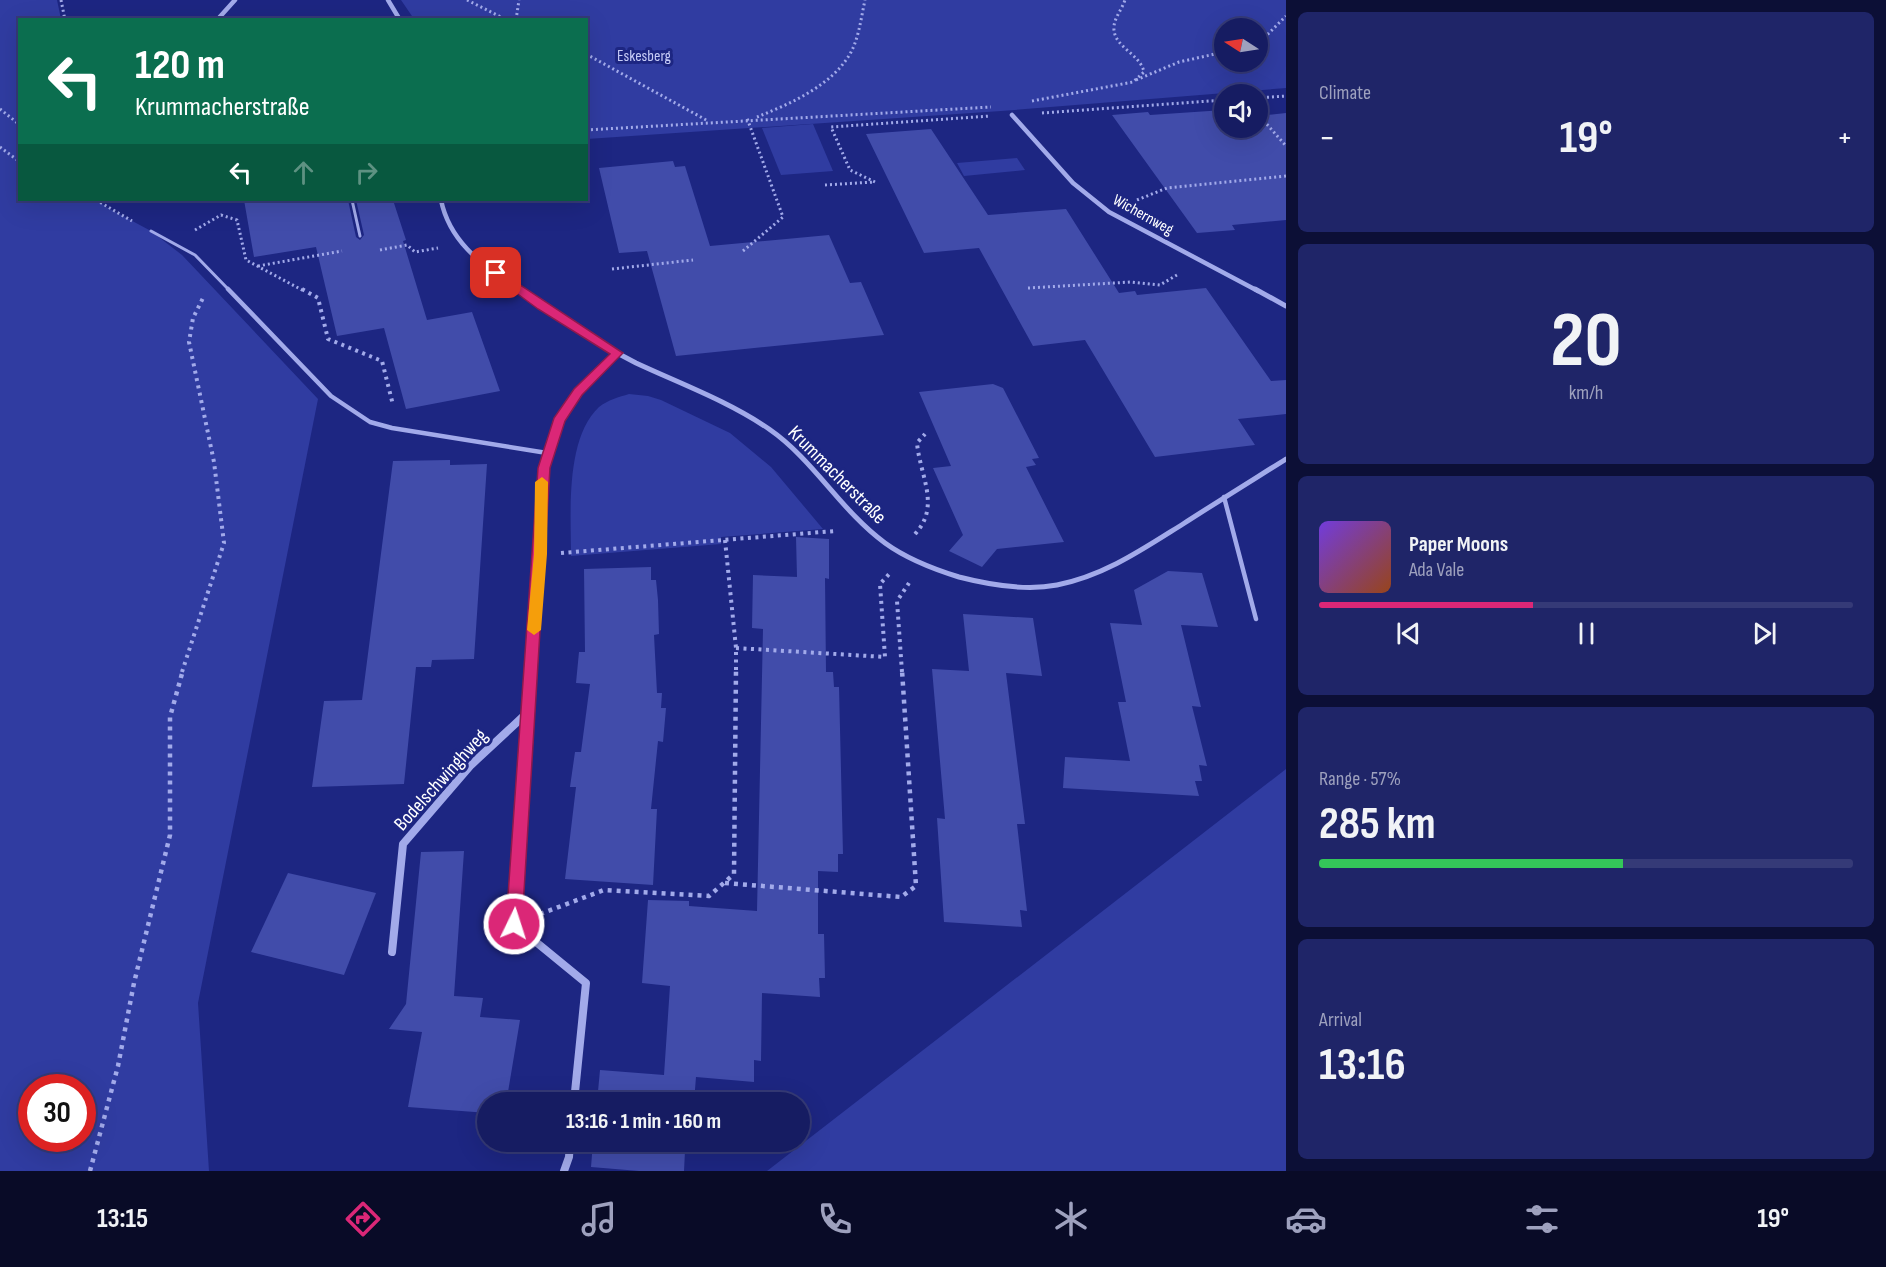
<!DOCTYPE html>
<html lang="en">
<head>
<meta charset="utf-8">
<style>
  body { margin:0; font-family:"Sofia Sans Condensed",sans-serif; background:#1f2568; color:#f1f3f6; height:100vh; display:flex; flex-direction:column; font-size:22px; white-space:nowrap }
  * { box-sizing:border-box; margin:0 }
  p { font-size:20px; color:#9ea1be }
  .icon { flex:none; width:33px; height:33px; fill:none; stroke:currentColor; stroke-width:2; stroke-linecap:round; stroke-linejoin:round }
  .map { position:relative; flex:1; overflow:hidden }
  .details { display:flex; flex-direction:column; gap:12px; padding:12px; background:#0c0f36; width:600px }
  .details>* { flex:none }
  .top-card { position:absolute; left:18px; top:18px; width:570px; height:183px; border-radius:0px; box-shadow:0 6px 24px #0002,0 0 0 2px #353a77; background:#0b6e4f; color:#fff; overflow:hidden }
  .needle { width:39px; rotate:282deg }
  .tools { position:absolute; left:1214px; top:18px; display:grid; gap:12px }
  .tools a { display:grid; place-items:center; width:54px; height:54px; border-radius:50%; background:#161c62; box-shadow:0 6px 24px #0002,0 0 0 2px #353a77; font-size:30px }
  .speed { position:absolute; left:18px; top:1074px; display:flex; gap:12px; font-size:30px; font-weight:700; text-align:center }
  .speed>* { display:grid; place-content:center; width:78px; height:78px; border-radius:50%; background:#161c62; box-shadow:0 6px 24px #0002,0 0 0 2px #353a77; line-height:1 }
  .speed .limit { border:9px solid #d22; background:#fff; color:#111 }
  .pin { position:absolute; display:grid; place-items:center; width:51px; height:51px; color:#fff; margin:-26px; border-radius:12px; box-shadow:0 3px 9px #0006 }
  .me { position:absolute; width:66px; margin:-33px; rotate:4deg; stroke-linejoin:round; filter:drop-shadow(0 0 4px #0008) }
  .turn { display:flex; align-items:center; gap:21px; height:126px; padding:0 18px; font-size:27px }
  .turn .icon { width:78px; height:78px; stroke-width:2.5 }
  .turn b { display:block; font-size:42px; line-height:51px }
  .lanes { display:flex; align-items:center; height:57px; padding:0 18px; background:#0003; justify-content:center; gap:30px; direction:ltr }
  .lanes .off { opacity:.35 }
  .big { font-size:45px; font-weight:700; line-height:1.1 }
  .details .widget { flex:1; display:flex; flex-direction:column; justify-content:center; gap:9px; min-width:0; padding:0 21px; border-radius:9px; background:#1f2568 }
  .details .dial { align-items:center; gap:0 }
  .dial b { font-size:78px; line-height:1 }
  .song { display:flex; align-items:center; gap:18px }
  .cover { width:72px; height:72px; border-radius:9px; background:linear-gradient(135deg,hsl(260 70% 55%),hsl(20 70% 35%)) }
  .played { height:6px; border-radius:3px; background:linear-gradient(90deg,#db2777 40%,#353a77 40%) }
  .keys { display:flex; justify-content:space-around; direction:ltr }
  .heat { display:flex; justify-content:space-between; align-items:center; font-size:33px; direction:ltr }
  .charge { height:9px; border-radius:4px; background:linear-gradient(90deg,#34c759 57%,#353a77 0) }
  .trip { position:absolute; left:477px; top:1092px; width:333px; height:60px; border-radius:30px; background:#161c62; box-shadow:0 6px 24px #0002,0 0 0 2px #353a77; font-weight:700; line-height:60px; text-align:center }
  .dock { display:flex; height:96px; justify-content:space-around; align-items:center; background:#090b27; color:#9ea1be }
  .dock .icon { width:42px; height:42px }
  .dock .on { color:#db2777 }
  .dock b { font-size:27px; color:#f1f3f6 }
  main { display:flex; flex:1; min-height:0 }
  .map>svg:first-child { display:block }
</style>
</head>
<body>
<main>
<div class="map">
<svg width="1286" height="1171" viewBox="0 0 1286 1171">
  <rect width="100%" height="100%" fill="#1d2682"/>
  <g fill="#303ca1" fill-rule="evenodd">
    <path d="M0,0h57l4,19 -41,1v180h76l12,8 43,23 31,24 136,144 -120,604 11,168h-209zM32,1088h50v50h-50z"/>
    <path d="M401,0h885v88l-285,23 -414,28 -1,-119 -172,-1zM1257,28v34h-33v-34z"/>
    <path d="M813,124l20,47 -52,4 -19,-47z"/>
    <path d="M1017,158l8,12 -61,6 -7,-13z"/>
    <path d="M629,394l19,2 13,4 69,33 41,34 52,62 -102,8v7l-150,12c0,-43 -6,-117 28,-149 9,-7 20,-10 30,-13z"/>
    <path d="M1286,769v402h-519z"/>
  </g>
  <g fill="#414caa">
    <path d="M1224,110v18h33v-12l29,-3v107l-54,5 3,5 -38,3 -85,-118 36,-3 2,3z"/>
    <path d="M931,129l57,86 78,-6 53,84 16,-2 2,4 69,-7 65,93 15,-1v34l-48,5 17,26 -100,12 -70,-117 -52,6 -54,-98 -55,5 -58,-119z"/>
    <path d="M673,161l2,6 10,-1 25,80 119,-11 21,48 11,-1 23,53 -208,21 -29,-105 -28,2 -20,-85z"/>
    <path d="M244,200h104l8,37 4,3 4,-5 -8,-35h37l13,40 -3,1 24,79 45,-8 28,79 -94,18 -22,-81 -47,8 -21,-89 -62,10z"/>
    <path d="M993,384l10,4 36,70 -7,1 4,6 -10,2 38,75 -67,7 -15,18 -33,-16 14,-16 -30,-67 18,-2 -32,-74z"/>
    <path d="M450,460v5l37,-1 -13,195 -42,1 -1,7h-15l-12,117 -92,3 12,-86 38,-1 31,-239z"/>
    <path d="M796,537l33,2v40l-4,-1 1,94h7l1,15h5l4,167h-5v18l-20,-1v63h6l1,44h-6l1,19 -58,-4 -1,68 -7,-1v22l-58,-5 -2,25h-97l3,-32 64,5 6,-89 -28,-3 6,-83 41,1v5l68,5 6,-282 -11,-1 1,-53 69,3 -25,-1z"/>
    <path d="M651,567v13h5l2,20 1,34 -5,1 3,58h5l-1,15h5l-3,34 -5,-1 -7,68h6l-4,76 -88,-6 11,-92h-6l5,-35h6l9,-68 -14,-1 3,-31h6l-1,-83z"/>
    <path d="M1168,571l34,2 16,54 -37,-2 20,82 -9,-1 15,60 -8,-1 3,16h-7l4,15 -136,-8 2,-31 65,4 -12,-59h8l-16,-79 32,2 -8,-35z"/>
    <path d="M963,614l70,4 9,58 -36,-3 19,151h-8l10,87 -7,-1 2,17 -78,-5 -7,-104 8,1 -13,-150 37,2z"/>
    <path d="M464,851l-10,145 29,2 -3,19 40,3 -12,72 -6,-1 -2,11h-12v11l-80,-6 14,-75 -33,-3 17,-25 15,-152z"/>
    <path d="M288,873l88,20 -32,82 -93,-23z"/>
    <path d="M593,1142h99v9h-7l-1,20h-45l-48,-4z"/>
  </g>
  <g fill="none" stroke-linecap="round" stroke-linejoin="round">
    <g stroke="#a2aaea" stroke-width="3" stroke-dasharray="2 3" stroke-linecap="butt">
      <path d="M61,0l4,20"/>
      <path d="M467,0l40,20"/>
      <path d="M516,20l3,-20"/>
      <path d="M1257,45l29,-29"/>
      <path d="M586,54l122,67"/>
      <path d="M1136,80l43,-18 45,-10"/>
      <path d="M1257,98l29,-2"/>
      <path d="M1032,101l101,-19 11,-10c-4,-19 -32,-25 -30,-46 1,-9 8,-17 11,-26"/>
      <path d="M0,109l20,16"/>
      <path d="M1042,113l182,-13"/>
      <path d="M1257,113l29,33"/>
      <path d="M757,117c33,-13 74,-31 93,-63 9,-16 11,-36 15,-54"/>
      <path d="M586,130l405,-23"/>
      <path d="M0,147l20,15"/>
      <path d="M875,182l-25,-12 -19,-43 159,-11"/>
      <path d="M825,185l49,-3"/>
      <path d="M96,200l36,21"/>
      <path d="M1137,200l30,-12 119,-12"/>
      <path d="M195,230l26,-15 16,5 9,40 58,31"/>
      <path d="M380,250l27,-5 8,7 23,-4"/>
      <path d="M743,251l40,-34 -36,-99"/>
      <path d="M258,266l84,-15"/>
      <path d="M612,269l81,-9"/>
      <path d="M1028,288l103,-6 29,3 17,-10"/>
    </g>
    <g stroke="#a2aaea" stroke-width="4" stroke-dasharray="3 4.5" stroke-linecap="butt">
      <path d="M302,289l16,9 10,41 54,22 11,44"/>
      <path d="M915,534c26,-28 5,-58 2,-91l8,-9"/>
      <path d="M725,540l11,108v24"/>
      <path d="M561,553l274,-22"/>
      <path d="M736,648l149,9 -5,-73 10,-11"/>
      <path d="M182,672l42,-129 -10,-81 -25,-120 4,-24 11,-22"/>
      <path d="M902,672l-5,-71 12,-18"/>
    </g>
    <g stroke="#a2aaea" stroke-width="4.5" stroke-dasharray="4 5" stroke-linecap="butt">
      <path d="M725,883l176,14 15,-11 -14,-216"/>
      <path d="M540,914l64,-24 105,6 25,-22 2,-204"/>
      <path d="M90,1171l28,-105 16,-83 36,-148v-118l13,-47"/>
    </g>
    <g stroke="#a2aaea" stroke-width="3">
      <path d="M352,200l8,36"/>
      <path d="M151,231l44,24 35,36"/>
    </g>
    <g stroke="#a2aaea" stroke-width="4.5">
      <path d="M228,289l103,107 39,26 22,6 155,25"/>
      <path d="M1224,497l32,122"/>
    </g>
    <g stroke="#a2aaea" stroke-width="4.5">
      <path d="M388,0l12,20"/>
      <path d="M217,20l18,-20"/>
      <path d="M1012,115l61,68 36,29 149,79"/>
      <path d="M441,200c9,44 44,66 78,91"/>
    </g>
    <g stroke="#a2aaea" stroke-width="5">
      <path d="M517,289c37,28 77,53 119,74 45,21 92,38 133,66 45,31 72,82 116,114 22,16 48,26 74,34 31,8 67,14 98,8 47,-9 86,-36 126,-61 34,-22 68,-43 103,-65"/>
      <path d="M1255,289l31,17"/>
      <path d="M531,672l12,-183 9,-50 17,-36 48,-50"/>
    </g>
    <g stroke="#a2aaea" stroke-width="8">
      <path d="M528,713l-14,211 72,59 -12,119"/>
      <path d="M392,952l11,-108 68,-79 57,-53 3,-42"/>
      <path d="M564,1171l5,-14 1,-15"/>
    </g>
  </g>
  <path fill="#db2777" stroke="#8e194d" stroke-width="1.5" d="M496,269l127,84 -41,42 -17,26 -15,47 -28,456 -2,5 -6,3 -6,-3 -2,-5 32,-456 16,-50 20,-29 36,-35 -72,-45 -46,-34v-5z"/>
  <path fill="#f59e0b" d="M542,477l6,5 -1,72 -6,76 -7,5 -7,-5 7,-76 1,-72z"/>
  <g text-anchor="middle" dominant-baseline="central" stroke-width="6" stroke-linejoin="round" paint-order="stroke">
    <g font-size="16" fill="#c7ccf7" stroke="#1d2682">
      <text x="644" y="56">Eskesberg</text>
    </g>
    <g font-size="16" fill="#fff" stroke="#1d2682">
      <text transform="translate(1143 215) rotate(29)">Wichernweg</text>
    </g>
    <g font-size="20" fill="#fff" stroke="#1d2682">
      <text transform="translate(837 475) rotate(45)">Krummacherstraße</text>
      <text transform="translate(441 780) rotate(-48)">Bodelschwinghweg</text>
    </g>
  </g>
</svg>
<div class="tools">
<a><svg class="needle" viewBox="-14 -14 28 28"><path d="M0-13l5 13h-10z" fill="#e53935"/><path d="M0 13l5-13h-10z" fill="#9ea1be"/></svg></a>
<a><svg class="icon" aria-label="sound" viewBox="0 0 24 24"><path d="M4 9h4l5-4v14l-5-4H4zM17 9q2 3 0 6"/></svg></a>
</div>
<div class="speed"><div class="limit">30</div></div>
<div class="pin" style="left:496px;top:273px;background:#d93025"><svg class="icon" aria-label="arrive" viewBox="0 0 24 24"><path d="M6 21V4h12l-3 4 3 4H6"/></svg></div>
<svg class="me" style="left:514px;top:924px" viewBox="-20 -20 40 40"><circle r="17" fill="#db2777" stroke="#fff" stroke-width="3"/><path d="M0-11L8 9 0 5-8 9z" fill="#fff"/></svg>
<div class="trip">13:16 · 1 min · 160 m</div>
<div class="top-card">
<div class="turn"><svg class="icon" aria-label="left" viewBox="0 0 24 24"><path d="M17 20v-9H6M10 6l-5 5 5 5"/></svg><div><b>120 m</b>Krummacherstraße</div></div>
<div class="lanes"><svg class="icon" aria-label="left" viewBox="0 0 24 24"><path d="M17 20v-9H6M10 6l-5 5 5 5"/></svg><svg class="icon off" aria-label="ahead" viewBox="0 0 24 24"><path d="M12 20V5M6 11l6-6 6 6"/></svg><svg class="icon off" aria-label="right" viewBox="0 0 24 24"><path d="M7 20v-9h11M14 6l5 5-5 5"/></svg></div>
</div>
</div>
<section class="details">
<div class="widget"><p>Climate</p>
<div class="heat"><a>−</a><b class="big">19°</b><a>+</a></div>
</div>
<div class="widget dial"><b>20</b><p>km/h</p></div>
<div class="widget">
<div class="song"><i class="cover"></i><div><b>Paper Moons</b><p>Ada Vale</p></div></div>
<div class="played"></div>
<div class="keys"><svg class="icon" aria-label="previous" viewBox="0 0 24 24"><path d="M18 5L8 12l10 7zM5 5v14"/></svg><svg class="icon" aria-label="pause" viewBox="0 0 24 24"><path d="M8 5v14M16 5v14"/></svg><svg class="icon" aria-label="next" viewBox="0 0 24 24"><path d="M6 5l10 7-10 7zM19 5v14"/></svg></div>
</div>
<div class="widget"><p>Range · 57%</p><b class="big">285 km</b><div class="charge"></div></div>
<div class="widget"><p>Arrival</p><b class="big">13:16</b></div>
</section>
</main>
<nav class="dock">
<b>13:15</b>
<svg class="icon on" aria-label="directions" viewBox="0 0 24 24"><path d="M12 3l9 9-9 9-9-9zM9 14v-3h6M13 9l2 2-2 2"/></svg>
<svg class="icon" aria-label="music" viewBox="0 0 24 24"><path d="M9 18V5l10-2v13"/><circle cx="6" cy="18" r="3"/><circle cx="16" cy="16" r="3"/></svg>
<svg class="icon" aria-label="phone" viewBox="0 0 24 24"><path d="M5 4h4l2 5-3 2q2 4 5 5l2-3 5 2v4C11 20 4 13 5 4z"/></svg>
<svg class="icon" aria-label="climate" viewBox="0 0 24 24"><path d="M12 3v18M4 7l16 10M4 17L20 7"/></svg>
<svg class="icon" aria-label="car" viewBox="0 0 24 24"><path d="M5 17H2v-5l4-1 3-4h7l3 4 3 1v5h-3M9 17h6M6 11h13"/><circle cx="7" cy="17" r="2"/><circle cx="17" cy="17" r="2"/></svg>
<svg class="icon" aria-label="filters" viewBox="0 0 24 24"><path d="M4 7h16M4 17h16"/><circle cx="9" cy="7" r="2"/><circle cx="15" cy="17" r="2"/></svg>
<b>19°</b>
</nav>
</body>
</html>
